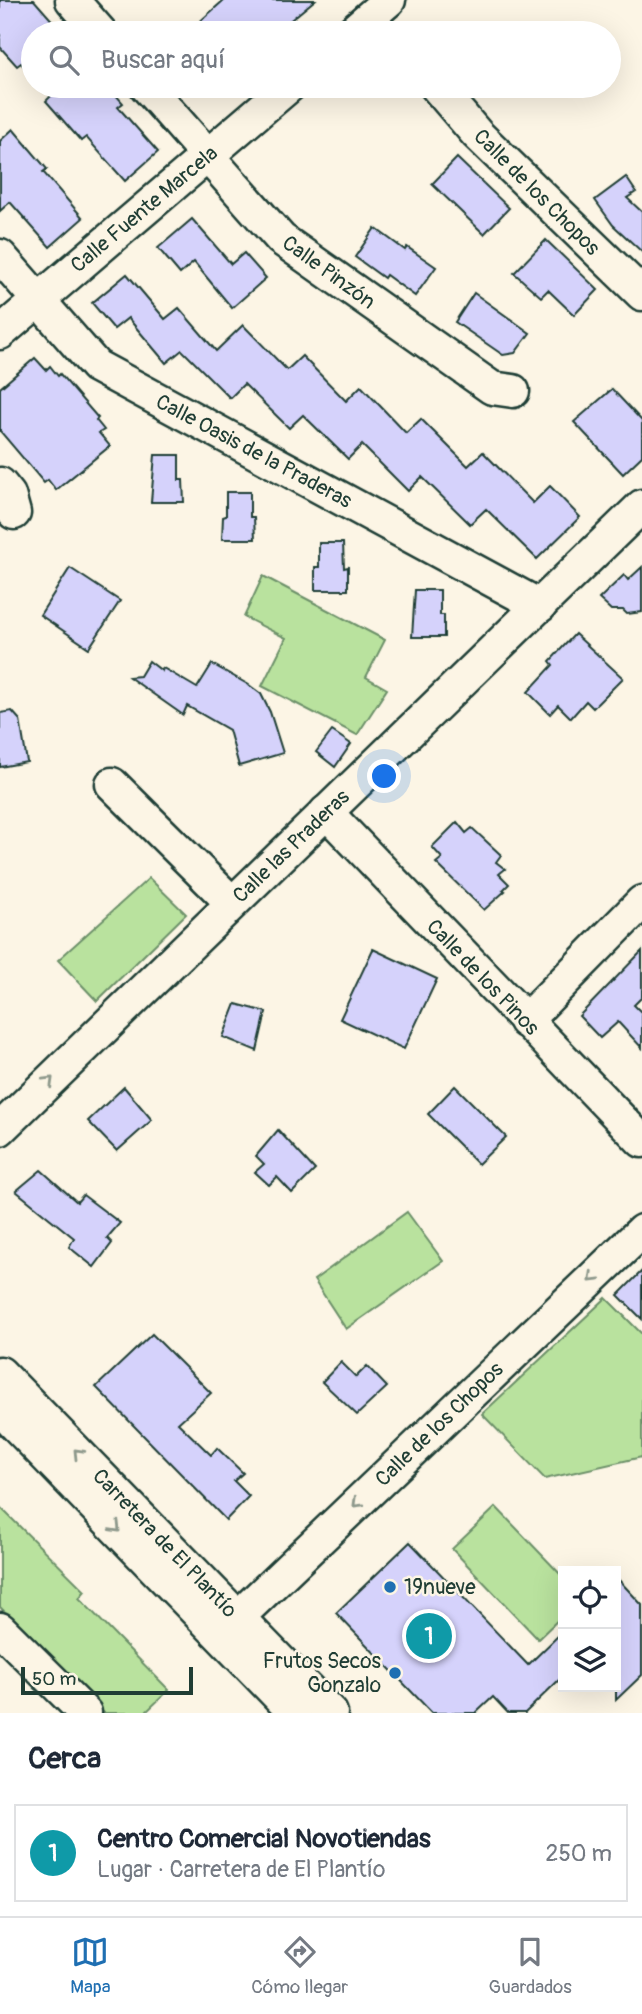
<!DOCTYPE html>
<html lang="es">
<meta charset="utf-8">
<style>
body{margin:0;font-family:Pangolin,sans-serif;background:#f6f6f7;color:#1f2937}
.controls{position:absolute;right:21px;bottom:21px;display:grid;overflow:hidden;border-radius:0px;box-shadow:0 7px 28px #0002}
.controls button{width:63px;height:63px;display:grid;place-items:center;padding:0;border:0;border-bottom:2px solid #e0e1e3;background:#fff;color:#1f2937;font:35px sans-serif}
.scale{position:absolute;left:21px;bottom:18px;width:172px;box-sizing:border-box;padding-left:7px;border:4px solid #1f3d34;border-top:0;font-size:19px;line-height:24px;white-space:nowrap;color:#1f3d34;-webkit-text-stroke:5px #fcf5e5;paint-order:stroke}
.you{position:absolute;left:385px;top:777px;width:24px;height:24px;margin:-18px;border:5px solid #fff;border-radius:50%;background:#1a73e8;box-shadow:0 0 0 10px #1a73e833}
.badge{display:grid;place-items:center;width:46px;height:46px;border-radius:50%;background:#1f6fb2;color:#fff;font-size:23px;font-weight:700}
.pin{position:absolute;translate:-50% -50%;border:4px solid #fff;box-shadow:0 2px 7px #0006}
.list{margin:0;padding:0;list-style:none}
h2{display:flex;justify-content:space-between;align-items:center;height:91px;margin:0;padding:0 28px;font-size:30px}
h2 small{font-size:23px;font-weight:400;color:#747a83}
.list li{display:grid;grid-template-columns:46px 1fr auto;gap:21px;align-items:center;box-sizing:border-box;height:98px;margin:0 14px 14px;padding:0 14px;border:2px solid #e0e1e3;border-radius:0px}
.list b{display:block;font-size:26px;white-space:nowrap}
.list p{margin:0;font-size:23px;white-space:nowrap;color:#747a83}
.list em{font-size:23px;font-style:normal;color:#747a83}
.icon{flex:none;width:38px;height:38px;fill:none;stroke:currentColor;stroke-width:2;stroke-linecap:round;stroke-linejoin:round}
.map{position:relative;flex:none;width:642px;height:1713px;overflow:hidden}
.search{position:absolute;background:#fff;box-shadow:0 7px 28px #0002;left:21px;right:21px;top:21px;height:77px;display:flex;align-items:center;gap:18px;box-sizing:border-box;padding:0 24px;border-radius:38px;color:#747a83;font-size:26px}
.sheet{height:203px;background:#fff}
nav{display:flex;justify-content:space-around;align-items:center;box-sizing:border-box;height:98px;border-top:2px solid #e0e1e3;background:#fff;font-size:19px;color:#747a83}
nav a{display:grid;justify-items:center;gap:4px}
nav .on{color:#1f6fb2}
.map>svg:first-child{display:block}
.green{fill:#b9e29e;stroke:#6c9069;stroke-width:2}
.building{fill:#d5d2fb;stroke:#1f3d34;stroke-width:2}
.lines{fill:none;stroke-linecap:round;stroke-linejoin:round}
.minor-casing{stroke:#1f3d34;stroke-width:37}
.minor{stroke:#fcf5e5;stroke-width:32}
.oneway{stroke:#8e998c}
.poi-dot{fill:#1f6fb2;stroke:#fcf5e5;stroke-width:2.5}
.labels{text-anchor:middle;stroke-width:5;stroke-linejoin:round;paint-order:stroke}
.street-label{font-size:21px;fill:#1f3d34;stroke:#fcf5e5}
.poi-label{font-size:21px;fill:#1f3d34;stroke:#fcf5e5;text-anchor:start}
</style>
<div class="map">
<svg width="642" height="1713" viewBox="0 0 642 1713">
<rect width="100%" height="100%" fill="#fcf5e5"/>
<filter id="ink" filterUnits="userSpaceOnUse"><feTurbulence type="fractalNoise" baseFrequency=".0143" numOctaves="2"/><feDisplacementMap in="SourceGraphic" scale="14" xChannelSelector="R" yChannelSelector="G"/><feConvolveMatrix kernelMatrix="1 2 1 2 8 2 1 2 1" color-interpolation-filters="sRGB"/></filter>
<g filter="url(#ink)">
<g class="green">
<polygon points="263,576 385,640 366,677 387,689 357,735 262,686 286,638 244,617"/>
<polygon points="149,878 186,914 97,1001 58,960"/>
<polygon points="407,1212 443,1261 346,1329 314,1280"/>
<polygon points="606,1298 642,1334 642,1457 545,1479 482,1414"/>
<polygon points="0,1507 85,1591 79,1598 169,1690 145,1713 104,1713 0,1607"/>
<polygon points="496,1507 563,1577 563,1615 538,1639 452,1549"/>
</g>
<g class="building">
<polygon points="0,0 34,0 63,33 33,33 33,76 21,63 17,66 0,47"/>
<polygon points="224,0 315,0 275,33 187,33"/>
<polygon points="42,86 108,86 123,103 118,107 158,152 125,181 86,137 81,141 54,110 46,101 51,96"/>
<polygon points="13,129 47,169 43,172 83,218 50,247 10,202 0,211 0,141"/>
<polygon points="457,158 509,208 484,234 432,184"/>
<polygon points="626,177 636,192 627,198 642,212 642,252 613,225 595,200"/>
<polygon points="192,219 231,264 244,253 266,278 232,308 194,262 180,274 158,248"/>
<polygon points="375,228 405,250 407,247 436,267 415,296 386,275 384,278 355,257"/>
<polygon points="546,240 598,290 574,315 548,290 541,297 514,273"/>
<polygon points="127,274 165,319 179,308 216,351 243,325 287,370 302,356 346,401 361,386 406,433 421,419 468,466 483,452 533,503 550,486 580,517 537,559 486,509 470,524 422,477 408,491 362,445 348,459 303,415 289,428 244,384 230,398 182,350 166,363 128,318 114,329 92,303"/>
<polygon points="474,293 530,333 515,353 503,355 455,322"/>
<polygon points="35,358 46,370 50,366 58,376 60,374 98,418 96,420 104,430 99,433 110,446 56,490 48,480 44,483 0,431 0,388"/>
<polygon points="612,389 642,421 642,456 623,474 574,422"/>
<polygon points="155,455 179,455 179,480 183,480 184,502 151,502"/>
<polygon points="226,492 250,492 250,517 254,517 255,539 222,539 223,517 226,516"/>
<polygon points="319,543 343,543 344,568 348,567 348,590 315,590 315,567 319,567"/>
<polygon points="642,567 642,612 627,614 623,610 611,610 599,599 624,575 628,580"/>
<polygon points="70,568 120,601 89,648 40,615"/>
<polygon points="415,590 440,590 440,615 444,615 444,637 412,637"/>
<polygon points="575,634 623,678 593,708 586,701 571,718 558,705 550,714 528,692 553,665 550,661"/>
<polygon points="149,661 162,671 163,668 197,688 212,664 249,685 261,694 270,712 283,753 239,766 229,730 187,706 183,715 129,677 140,676"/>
<polygon points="12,711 20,720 27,762 0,767 0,713"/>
<polygon points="332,731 351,744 335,767 316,752"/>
<polygon points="457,822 466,833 472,828 501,855 496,862 505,869 499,874 509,884 503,890 505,891 484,910 436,863 442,858 432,847"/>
<polygon points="373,949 437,979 404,1049 340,1019"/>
<polygon points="642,951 642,997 634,1005 642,1013 642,1048 618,1022 600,1038 579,1016"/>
<polygon points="236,1004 266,1012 257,1051 223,1037"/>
<polygon points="455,1086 506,1137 478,1164 428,1114"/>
<polygon points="124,1087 152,1120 117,1151 88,1121"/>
<polygon points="278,1130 315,1170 292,1193 277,1177 269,1185 255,1172 264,1164 256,1156"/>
<polygon points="41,1170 77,1202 83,1195 120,1223 107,1238 112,1243 94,1267 69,1247 74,1238 16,1191"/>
<polygon points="642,1271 642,1319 618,1295"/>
<polygon points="152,1334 211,1393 178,1423 211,1455 217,1448 243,1473 234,1481 249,1496 226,1520 96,1387"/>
<polygon points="341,1362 356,1377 367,1366 387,1387 357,1415 322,1382"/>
<polygon points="410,1542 528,1665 563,1631 563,1676 525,1713 508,1713 493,1697 476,1713 432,1713 336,1613"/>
<polygon points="616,1577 642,1605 642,1675 616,1700"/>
</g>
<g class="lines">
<g class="minor-casing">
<g id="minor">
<polyline points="72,0 101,33"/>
<polyline points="351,33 389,0"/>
<polyline points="146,86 281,239 492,388 513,391"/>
<polyline points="436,86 477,134 642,294"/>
<polyline points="0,256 96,366 540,606"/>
<polyline points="0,333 289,86"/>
<polyline points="0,484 9,495 14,513"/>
<polyline points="112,784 232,903"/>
<polyline points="326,812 642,1141"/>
<polyline points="525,1021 642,902"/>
<polyline points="0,1129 642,506"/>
<polyline points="0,1373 331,1713"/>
<polyline points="0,1409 295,1713"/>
<polyline points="237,1618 642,1231"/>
<polyline points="0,1629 85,1713"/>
</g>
</g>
<use href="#minor" class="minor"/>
</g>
<defs><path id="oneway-chevron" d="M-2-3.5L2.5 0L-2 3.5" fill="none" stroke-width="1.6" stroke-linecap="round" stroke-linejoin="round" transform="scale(1.75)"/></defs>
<g class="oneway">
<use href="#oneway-chevron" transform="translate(49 1081) rotate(-44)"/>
<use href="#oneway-chevron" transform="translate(593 1278) rotate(136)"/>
<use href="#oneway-chevron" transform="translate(78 1453) rotate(-134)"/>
<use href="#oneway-chevron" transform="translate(357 1503) rotate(136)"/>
<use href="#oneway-chevron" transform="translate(116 1528) rotate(46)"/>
</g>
</g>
<g class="poi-dot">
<circle cx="390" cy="1587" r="7"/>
<circle cx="395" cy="1673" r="7"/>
</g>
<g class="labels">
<g class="street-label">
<text transform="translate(537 192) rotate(45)" y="7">Calle de los Chopos</text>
<text transform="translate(144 209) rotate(-40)" y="7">Calle Fuente Marcela</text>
<text transform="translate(329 272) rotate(36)" y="7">Calle Pinzón</text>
<text transform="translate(254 451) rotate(28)" y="7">Calle Oasis de la Praderas</text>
<text transform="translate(291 846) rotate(-44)" y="7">Calle las Praderas</text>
<text transform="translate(483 977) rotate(46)" y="7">Calle de los Pinos</text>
<text transform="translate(439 1424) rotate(-44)" y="7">Calle de los Chopos</text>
<text transform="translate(165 1543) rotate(46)" y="7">Carretera de El Plantío</text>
</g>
<g class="poi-label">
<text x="404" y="1594">19nueve</text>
<text x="381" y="1668" text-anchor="end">Frutos Secos<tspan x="381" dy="24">Gonzalo</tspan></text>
</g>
</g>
</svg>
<div class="controls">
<button><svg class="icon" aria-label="locate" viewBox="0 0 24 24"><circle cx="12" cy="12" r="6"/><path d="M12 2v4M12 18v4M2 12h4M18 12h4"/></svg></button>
<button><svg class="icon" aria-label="layers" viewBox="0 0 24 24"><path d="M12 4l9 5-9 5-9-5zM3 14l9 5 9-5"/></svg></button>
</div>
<div class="scale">50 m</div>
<div class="you"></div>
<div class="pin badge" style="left:429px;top:1636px;background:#0f9aa8">1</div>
<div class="search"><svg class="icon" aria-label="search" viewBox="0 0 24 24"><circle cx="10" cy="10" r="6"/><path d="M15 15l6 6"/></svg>Buscar aquí</div>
</div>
<section class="sheet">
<h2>Cerca<small></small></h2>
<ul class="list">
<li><span class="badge" style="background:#0f9aa8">1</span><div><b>Centro Comercial Novotiendas</b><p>Lugar · Carretera de El Plantío</p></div><em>250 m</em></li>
</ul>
</section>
<nav>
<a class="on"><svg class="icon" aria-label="map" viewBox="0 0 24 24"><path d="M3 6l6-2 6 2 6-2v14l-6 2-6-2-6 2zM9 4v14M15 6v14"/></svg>Mapa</a>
<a><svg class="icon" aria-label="directions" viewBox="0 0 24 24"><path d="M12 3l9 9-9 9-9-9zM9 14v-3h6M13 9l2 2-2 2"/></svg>Cómo llegar</a>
<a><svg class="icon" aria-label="saved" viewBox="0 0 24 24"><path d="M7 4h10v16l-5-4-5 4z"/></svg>Guardados</a>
</nav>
